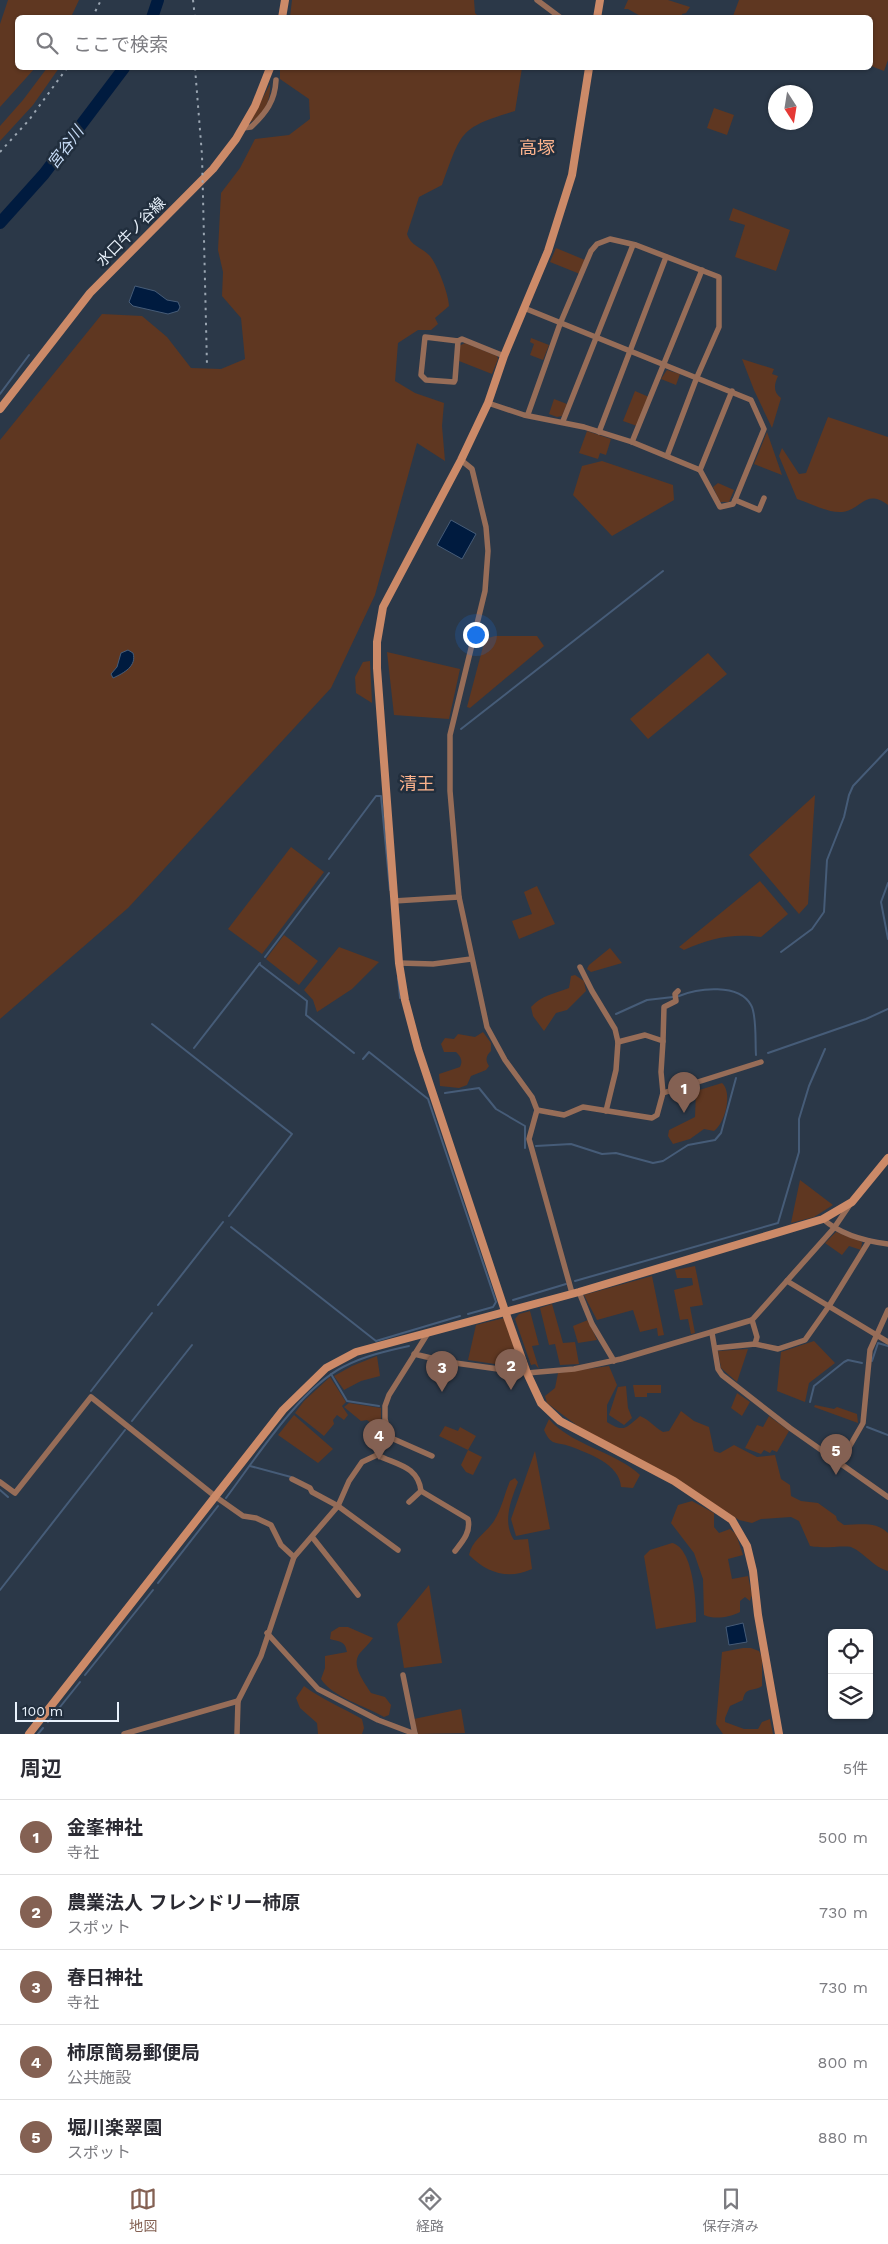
<!DOCTYPE html>
<html lang="ja">
<meta charset="utf-8">
<style>
body{margin:0;font-family:"Work Sans","Noto Sans JP",sans-serif;background:#f2f2f3;color:#2b2b33}
.controls{position:absolute;right:15px;bottom:15px;display:grid;overflow:hidden;border-radius:8px;box-shadow:0 1px 4px #0004}
.controls button{width:45px;height:45px;display:grid;place-items:center;padding:0;border:0;border-bottom:1px solid #e1e1e2;background:#fff;color:#2b2b33;font:25px sans-serif}
.compass{position:absolute;left:768px;top:85px;width:45px;height:45px;border-radius:50%;background:#fff;box-shadow:0 1px 4px #0004;rotate:168deg}
.scale{position:absolute;left:15px;bottom:12px;width:104px;box-sizing:border-box;padding-left:5px;border:2px solid #e9f2fc;border-top:0;font-size:14px;line-height:18px;white-space:nowrap;color:#e9f2fc;-webkit-text-stroke:4px #212e3d;paint-order:stroke}
.you{position:absolute;left:475px;top:634px;width:18px;height:18px;margin:-12px;border:4px solid #fff;border-radius:50%;background:#1a73e8;box-shadow:0 0 0 8px #1a73e833}
.badge{display:grid;place-items:center;width:32px;height:32px;border-radius:50%;background:#846153;color:#fff;font-size:16px;font-weight:700}
.pin{position:absolute;translate:-50% -41px;filter:drop-shadow(0 1px 2px #0008)}
.pin::after{content:'';position:absolute;top:26px;width:18px;height:15px;background:inherit;clip-path:polygon(0 0,100% 0,50% 100%)}
.list{margin:0;padding:0;list-style:none}
h2{display:flex;justify-content:space-between;align-items:center;height:65px;margin:0;padding:0 20px;font-size:21px}
h2 small{font-size:16px;font-weight:400;color:#7c7c81}
.list li{display:grid;grid-template-columns:32px 1fr auto;gap:15px;align-items:center;box-sizing:border-box;height:75px;padding:0 20px;border-top:1px solid #e1e1e2}
.list b{display:block;font-size:19px;white-space:nowrap}
.list p{margin:0;font-size:16px;white-space:nowrap;color:#7c7c81}
.list em{font-size:16px;font-style:normal;color:#7c7c81}
.icon{flex:none;width:28px;height:28px;fill:none;stroke:currentColor;stroke-width:2;stroke-linecap:round;stroke-linejoin:round}
.map{position:relative;flex:none;width:888px;height:1734px;overflow:hidden}
.search{position:absolute;background:#fff;box-shadow:0 1px 4px #0004;left:15px;right:15px;top:15px;height:55px;display:flex;align-items:center;gap:12px;box-sizing:border-box;padding:0 18px;border-radius:8px;color:#7c7c81;font-size:19px}
.sheet{height:440px;background:#fff}
nav{display:flex;justify-content:space-around;align-items:center;box-sizing:border-box;height:70px;border-top:1px solid #e1e1e2;background:#fff;font-size:14px;color:#7c7c81}
nav a{display:grid;justify-items:center;gap:2px}
nav .on{color:#846153}
.map>svg:first-child{display:block}
.green{fill:#5f3721}
.water{fill:#001b3f;stroke:#465c78}
.lines{fill:none;stroke-linecap:round;stroke-linejoin:round}
.stream{stroke:#465c78;stroke-width:2}
.river{stroke:#001b3f;stroke-width:12}
.street{stroke:#976d58;stroke-width:5.5}
.secondary{stroke:#cc8a68;stroke-width:8}
.rail{stroke:#9ba6b2;stroke-width:2;stroke-dasharray:2.5 5;stroke-linecap:butt}
.labels{text-anchor:middle;stroke-width:5;stroke-linejoin:round;paint-order:stroke}
.street-label{font-size:15px;fill:#e9f2fc;stroke:#212e3d}
.water-label{font-size:16px;font-style:italic;fill:#c7dcf7;stroke:#212e3d}
.quarter-label{font-size:18px;fill:#fcb38d;stroke:#212e3d}
</style>
<div class="map">
<svg width="888" height="1734" viewBox="0 0 888 1734">
<rect width="100%" height="100%" fill="#2b3848"/>
<g class="green">
<polygon points="8,0 79,0 71,17 18,18 18,68 35,68 0,107 0,24"/>
<polygon points="292,0 474,0 475,13 479,17 290,17"/>
<polygon points="628,0 668,0 690,7 686,13 682,14 682,17 642,17 628,9 624,9"/>
<polygon points="739,0 888,0 888,60 884,71 871,66 870,18 738,17 733,16"/>
<polygon points="47,68 59,68 33,105 0,141 0,126 23,100"/>
<path d="M280 68H522L515 111C459 128 462 131 442 185L419 197 407 234C410 245 422 248 429 255 437 263 449 295 449 306L435 318 438 324 431 330H418L398 343 395 381 415 393 444 403 442 426 445 461 417 443 375 595 331 688 128 908 0 1019V440L102 314 142 316 167 337 191 368 221 369 245 359 241 318 222 296 223 272 218 250 221 193 240 168 255 139 289 135 310 119 309 99 280 79Z"/>
<path d="M270 84C271 98 265 117 250 122Z"/>
<polygon points="714,108 734,115 727,135 707,128"/>
<polygon points="733,208 790,230 776,271 735,257 745,225 729,220"/>
<polygon points="556,248 585,260 580,274 550,262"/>
<polygon points="531,338 549,345 543,360 530,355 534,344 530,342"/>
<polygon points="465,343 497,356 498,359 492,374 459,361 459,346"/>
<path d="M742 359 774 369 772 374 778 376C774 385 773 392 781 398L772 428 754 390Z"/>
<polygon points="667,370 680,374 676,385 661,379"/>
<polygon points="635,391 649,397 637,426 623,421"/>
<polygon points="554,399 567,404 562,416 557,417 549,414"/>
<path d="M828 417 888 437V505C865 488 862 510 842 512 827 513 811 503 797 499L779 456 782 448 799 474 806 473Z"/>
<polygon points="587,431 611,439 606,455 600,453 598,459 579,453"/>
<polygon points="767,432 782,475 754,464"/>
<polygon points="602,461 673,485 674,500 612,536 573,495 582,466"/>
<polygon points="718,483 734,490 729,502 720,502 713,487"/>
<polygon points="495,636 537,636 544,646 470,708 467,707 485,639"/>
<polygon points="387,652 460,669 449,719 394,715"/>
<polygon points="708,653 727,674 648,739 630,719"/>
<polygon points="370,661 372,703 356,693 355,677 363,662"/>
<polygon points="815,795 808,904 799,914 749,855"/>
<polygon points="291,847 324,872 262,954 228,929"/>
<path d="M760 881 788 914 761 937C733 933 710 938 684 950L679 947Z"/>
<polygon points="537,886 555,924 519,939 512,921 532,914 524,892"/>
<polygon points="284,935 318,961 299,985 266,959"/>
<polygon points="339,947 379,962 352,989 317,1012 313,1000 304,990"/>
<polygon points="610,948 622,963 591,972 587,969 589,965"/>
<path d="M575 975 584 981 586 991 567 1010 556 1013 544 1031 533 1016 531 1007C542 995 554 994 569 988L571 976Z"/>
<path d="M483 1032 491 1043V1051C486 1056 485 1060 489 1066L486 1070 471 1076 467 1085 459 1088 440 1086 439 1074 460 1067C463 1061 461 1057 456 1052H444L441 1044 445 1038 454 1039 458 1034 475 1037Z"/>
<path d="M722 1083C733 1093 725 1123 714 1131L704 1129 690 1139 673 1144 668 1136 669 1130 695 1117 696 1091Z"/>
<polygon points="800,1180 833,1205 814,1217 791,1223"/>
<polygon points="836,1232 862,1242 861,1250 849,1246 842,1255 825,1243"/>
<polygon points="695,1266 703,1305 690,1307 695,1333 691,1334 688,1319 680,1320 674,1290 693,1285 692,1278 677,1278 675,1270"/>
<polygon points="652,1276 664,1335 658,1336 657,1328 640,1332 633,1310 597,1320 584,1295"/>
<polygon points="552,1304 563,1343 575,1342 579,1364 560,1365 555,1344 549,1345 540,1308"/>
<polygon points="530,1311 539,1345 532,1346 539,1369 535,1364 531,1365 515,1319 519,1314"/>
<polygon points="504,1318 521,1368 468,1360 476,1325"/>
<polygon points="588,1320 597,1340 578,1343 573,1326"/>
<polygon points="814,1341 835,1363 809,1383 805,1402 777,1391 781,1352"/>
<polygon points="748,1349 737,1382 721,1368 718,1351"/>
<polygon points="377,1356 380,1376 361,1381 344,1390 334,1376 352,1366"/>
<path d="M609 1366 617 1385 607 1405V1422C624 1433 626 1428 640 1416 650 1420 654 1427 663 1432L669 1431 681 1411 694 1421 709 1427 714 1451 720 1453 734 1445 757 1457 775 1455 781 1479 790 1485 791 1496 801 1501 818 1503 836 1516 837 1520 844 1525C860 1525 875 1521 888 1533V1571C873 1567 865 1553 851 1547 844 1545 822 1549 810 1546L799 1521 791 1517 761 1519 752 1523 739 1520 685 1485 579 1427 547 1403 545 1396 555 1388 558 1373Z"/>
<polygon points="330,1377 346,1402 342,1406 348,1415 344,1420 337,1415 333,1420 334,1424 324,1436 295,1413 304,1401"/>
<polygon points="633,1385 661,1385 661,1393 647,1393 647,1397 635,1397"/>
<polygon points="626,1386 628,1408 632,1418 624,1425 609,1415 618,1387"/>
<polygon points="737,1393 750,1402 742,1416 731,1408"/>
<polygon points="349,1403 381,1408 381,1429 377,1428 367,1420 361,1421 344,1407"/>
<polygon points="815,1405 834,1409 837,1407 857,1414 858,1423 814,1407"/>
<polygon points="294,1415 333,1449 318,1463 278,1435"/>
<polygon points="769,1416 789,1431 777,1452 772,1450 770,1453 764,1450 761,1454 745,1448 757,1425 763,1427"/>
<path d="M549 1419C571 1445 616 1452 640 1475L633 1488 621 1487C620 1464 588 1453 569 1446 564 1444 558 1444 553 1442 548 1439 546 1434 544 1430Z"/>
<polygon points="445,1426 458,1431 460,1427 476,1436 468,1450 482,1457 473,1475 466,1472 461,1465 468,1450 439,1436"/>
<polygon points="535,1451 550,1529 516,1536 511,1519"/>
<path d="M515 1478 518 1482C511 1500 502 1522 514 1540L528 1539 532 1569C508 1580 487 1573 469 1555 472 1540 486 1533 494 1521 502 1508 504 1495 510 1481Z"/>
<path d="M692 1501 714 1513V1527L719 1533 730 1529 736 1534 743 1555 728 1559 732 1579 748 1576 752 1595 750 1601 745 1597 740 1601V1612C730 1617 715 1620 704 1615L703 1579 694 1553 671 1523 678 1505Z"/>
<path d="M672 1543C694 1548 696 1604 696 1622L656 1629 644 1556 650 1550Z"/>
<polygon points="429,1585 442,1663 404,1668 397,1624"/>
<path d="M339 1627H348L373 1638C369 1644 364 1648 360 1653 350 1665 365 1683 371 1693L385 1697 391 1705 389 1715 384 1717C366 1706 332 1697 321 1679L325 1668V1656L347 1652C345 1640 339 1642 330 1639L331 1632Z"/>
<path d="M743 1648H751L759 1651 762 1658V1686C754 1692 745 1686 743 1700L730 1706 725 1718V1722L744 1729H758L762 1722 770 1719 773 1734H723L716 1724 722 1652Z"/>
<path d="M304 1686C321 1699 343 1708 362 1719L364 1728 362 1734H318L317 1723 300 1708 296 1698Z"/>
<polygon points="461,1709 465,1733 418,1734 414,1719"/>
</g>
<g class="water">
<polygon points="135,286 155,291 167,300 178,302 180,307 178,311 168,314 133,306 129,302"/>
<polygon points="451,520 476,534 462,559 437,545"/>
<path d="M128 650 133 653C137 666 124 673 113 678L111 674 117 667 121 653Z"/>
<polygon points="743,1623 747,1642 729,1645 726,1627"/>
</g>
<g class="lines">
<g class="stream">
<polyline points="0,394 29,355"/>
<polyline points="461,729 663,571"/>
<polyline points="329,859 376,796 381,796 390,890"/>
<polyline points="888,883 881,902 888,939"/>
<polyline points="781,952 812,929 824,912 827,860 844,817 849,795 853,786 888,749"/>
<polyline points="265,957 329,873"/>
<polyline points="259,964 307,1001 306,1015 354,1053"/>
<polyline points="398,978 400,998"/>
<path d="M679 996C698 988 739 983 751 1005 757 1015 755 1043 756 1055"/>
<polyline points="616,1014 647,1000 673,997"/>
<polyline points="152,1024 292,1134 229,1216"/>
<polyline points="194,1048 260,963"/>
<polyline points="768,1053 866,1019 888,1009"/>
<polyline points="363,1059 369,1052 428,1099 496,1302 493,1307 468,1314"/>
<polyline points="445,1093 479,1088 496,1109 525,1126 525,1148"/>
<polyline points="536,1146 571,1144 602,1154 616,1153 653,1163 663,1161 688,1145 715,1140 721,1133 736,1078"/>
<polyline points="231,1227 376,1341 460,1316"/>
<polyline points="575,1281 778,1223 799,1152 799,1119 809,1086 825,1049"/>
<polyline points="513,1300 566,1284"/>
<polyline points="158,1305 223,1222"/>
<polyline points="872,1361 878,1343 888,1346"/>
<polyline points="331,1374 347,1401 379,1406"/>
<polyline points="91,1391 152,1313"/>
<polyline points="810,1402 814,1386 844,1362 848,1360 862,1363"/>
<polyline points="132,1421 192,1345"/>
<polyline points="867,1427 888,1435"/>
<polyline points="250,1466 291,1477"/>
<polyline points="0,1490 8,1497"/>
<path d="M226 1498C256 1458 300 1389 343 1367 364 1356 386 1351 409 1346"/>
<polyline points="158,1583 218,1506"/>
<polyline points="0,1590 125,1430"/>
<polyline points="85,1675 153,1590"/>
<polyline points="48,1722 80,1682"/>
<polyline points="38,1734 43,1728"/>
</g>
<g class="river">
<polyline points="152,18 158,0"/>
<polyline points="0,223 44,174 124,68"/>
</g>
<g class="street">
<polyline points="537,0 561,18"/>
<path d="M242 128 251 127C266 113 275 101 276 80"/>
<polyline points="458,341 455,380 454,382 426,380 421,375 425,337 458,341 462,339 504,356"/>
<polyline points="488,403 524,415 584,427 632,442 700,470 720,507 733,504 735,500 764,429 751,400 524,308"/>
<polyline points="528,414 560,324 591,251 597,244 610,239 636,245 719,277 719,327 697,377 667,456"/>
<polyline points="563,421 633,245"/>
<polyline points="599,432 666,257"/>
<polyline points="632,442 702,270"/>
<polyline points="461,460 472,469 486,527 488,551 485,591 450,735 450,791 459,897 487,1027 505,1060 532,1097 537,1110 529,1139 572,1293"/>
<polyline points="700,470 732,391"/>
<polyline points="735,500 759,510 764,498"/>
<polyline points="394,901 459,897"/>
<polyline points="399,963 433,964 471,959"/>
<polyline points="580,967 592,991 615,1029 618,1042 616,1070 606,1111"/>
<polyline points="663,1041 664,1007 676,1001 675,994 678,991"/>
<polyline points="618,1042 645,1035 663,1041 661,1072 663,1093"/>
<polyline points="537,1110 564,1115 583,1107 652,1118 657,1115 663,1093 761,1062"/>
<path d="M823 1219C841 1235 864 1241 888 1244"/>
<polyline points="787,1281 888,1342"/>
<polyline points="579,1292 592,1324 614,1361"/>
<polyline points="752,1320 757,1337 755,1344"/>
<polyline points="712,1333 718,1369 722,1375 790,1428 888,1497"/>
<polyline points="715,1348 755,1344 778,1349 805,1340 829,1306 869,1241"/>
<polyline points="414,1354 448,1362 527,1373 574,1369 621,1359 752,1320 834,1228 851,1203"/>
<polyline points="389,1437 432,1456"/>
<path d="M377 1455C397 1465 418 1466 421 1491L409 1502"/>
<polyline points="840,1463 863,1423 870,1350 888,1310"/>
<polyline points="292,1479 310,1488 312,1492 338,1506 398,1550"/>
<polyline points="0,1482 15,1493 91,1397 216,1497 243,1516 256,1518 271,1525 281,1545 294,1557"/>
<path d="M421 1491 468 1519C471 1532 463 1541 455 1551"/>
<polyline points="313,1538 358,1595"/>
<polyline points="267,1633 318,1689 378,1720 415,1734"/>
<polyline points="403,1675 415,1734"/>
<polyline points="124,1734 238,1701"/>
<polyline points="237,1734 238,1701 261,1656 294,1557 338,1506 349,1481 362,1462 377,1455 387,1443 389,1435 385,1419 385,1406 389,1395 428,1333"/>
</g>
<g class="secondary">
<polyline points="282,18 285,0"/>
<polyline points="597,18 600,0"/>
<polyline points="589,68 572,175 548,251 504,356 488,403 461,460 383,607 377,642 377,668 399,963 405,1000 418,1049 505,1311 527,1373 541,1403 560,1421 674,1481 732,1520 747,1546 753,1571 758,1615 779,1734"/>
<polyline points="0,409 90,293 213,169 236,139 255,106 270,68"/>
<polyline points="29,1734 283,1410 326,1368 356,1352 579,1292 823,1219 852,1202 888,1158"/>
</g>
<g class="rail">
<polyline points="193,0 195,18"/>
<polyline points="92,18 101,0"/>
<polyline points="195,68 202,155 207,366"/>
<polyline points="0,152 29,120 67,68"/>
</g>
</g>
<g class="labels">
<g class="street-label">
<text transform="translate(131 232) rotate(-45)" y="5">水口牛ノ谷線</text>
</g>
<g class="water-label">
<text transform="translate(65 147) rotate(-53)" y="6">宮谷川</text>
</g>
<g class="quarter-label">
<text x="537" y="154">高塚</text>
<text x="417" y="790">清王</text>
</g>
</g>
</svg>
<div class="controls">
<button><svg class="icon" aria-label="locate" viewBox="0 0 24 24"><circle cx="12" cy="12" r="6"/><path d="M12 2v4M12 18v4M2 12h4M18 12h4"/></svg></button>
<button><svg class="icon" aria-label="layers" viewBox="0 0 24 24"><path d="M12 4l9 5-9 5-9-5zM3 14l9 5 9-5"/></svg></button>
</div>
<svg class="compass" viewBox="-18 -18 36 36"><path d="M0-13l5 13h-10z" fill="#e53935"/><path d="M0 13l5-13h-10z" fill="#7c7c81"/></svg>
<div class="scale">100 m</div>
<div class="you"></div>
<div class="pin badge" style="left:684px;top:1113px">1</div>
<div class="pin badge" style="left:511px;top:1390px">2</div>
<div class="pin badge" style="left:442px;top:1392px">3</div>
<div class="pin badge" style="left:379px;top:1460px">4</div>
<div class="pin badge" style="left:836px;top:1475px">5</div>
<div class="search"><svg class="icon" aria-label="search" viewBox="0 0 24 24"><circle cx="10" cy="10" r="6"/><path d="M15 15l6 6"/></svg>ここで検索</div>
</div>
<section class="sheet">
<h2>周辺<small>5件</small></h2>
<ul class="list">
<li><span class="badge">1</span><div><b>金峯神社</b><p>寺社</p></div><em>500 m</em></li>
<li><span class="badge">2</span><div><b>農業法人 フレンドリー柿原</b><p>スポット</p></div><em>730 m</em></li>
<li><span class="badge">3</span><div><b>春日神社</b><p>寺社</p></div><em>730 m</em></li>
<li><span class="badge">4</span><div><b>柿原簡易郵便局</b><p>公共施設</p></div><em>800 m</em></li>
<li><span class="badge">5</span><div><b>堀川楽翠園</b><p>スポット</p></div><em>880 m</em></li>
</ul>
</section>
<nav>
<a class="on"><svg class="icon" aria-label="map" viewBox="0 0 24 24"><path d="M3 6l6-2 6 2 6-2v14l-6 2-6-2-6 2zM9 4v14M15 6v14"/></svg>地図</a>
<a><svg class="icon" aria-label="directions" viewBox="0 0 24 24"><path d="M12 3l9 9-9 9-9-9zM9 14v-3h6M13 9l2 2-2 2"/></svg>経路</a>
<a><svg class="icon" aria-label="saved" viewBox="0 0 24 24"><path d="M7 4h10v16l-5-4-5 4z"/></svg>保存済み</a>
</nav>
